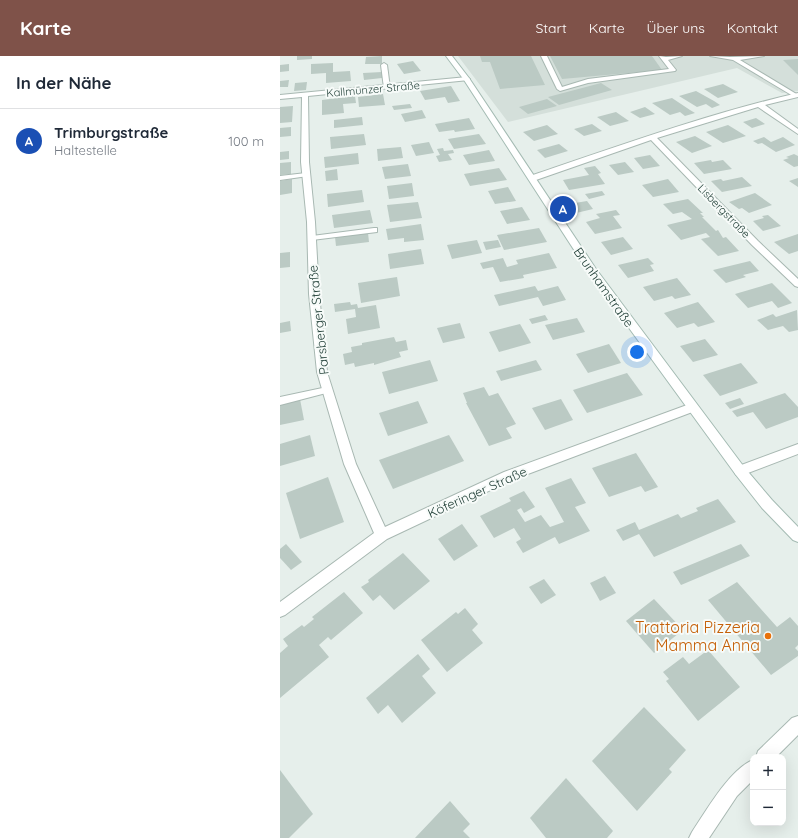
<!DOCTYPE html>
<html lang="de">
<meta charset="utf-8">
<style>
body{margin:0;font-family:Quicksand,sans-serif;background:#f6f6f7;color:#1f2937}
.controls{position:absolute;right:12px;bottom:12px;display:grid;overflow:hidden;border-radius:8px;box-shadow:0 4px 16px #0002}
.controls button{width:36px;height:36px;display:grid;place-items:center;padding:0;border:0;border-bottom:1px solid #e0e1e3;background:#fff;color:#1f2937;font:20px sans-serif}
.you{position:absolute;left:357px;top:296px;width:14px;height:14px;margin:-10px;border:3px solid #fff;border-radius:50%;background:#1a73e8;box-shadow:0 0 0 6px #1a73e833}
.badge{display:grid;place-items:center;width:26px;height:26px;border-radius:50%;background:#7f5249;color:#fff;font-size:13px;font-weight:700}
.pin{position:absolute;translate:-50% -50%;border:2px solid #fff;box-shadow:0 1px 4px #0006}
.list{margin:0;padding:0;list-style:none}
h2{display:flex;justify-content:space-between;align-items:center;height:52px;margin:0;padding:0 16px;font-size:17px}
h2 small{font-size:13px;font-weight:400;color:#747a83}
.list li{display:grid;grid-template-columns:26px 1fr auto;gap:12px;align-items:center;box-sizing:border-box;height:64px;padding:0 16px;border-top:1px solid #e0e1e3}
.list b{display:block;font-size:15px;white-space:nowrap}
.list p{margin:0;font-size:13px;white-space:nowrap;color:#747a83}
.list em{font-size:13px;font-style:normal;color:#747a83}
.map{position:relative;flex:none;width:518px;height:782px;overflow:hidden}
header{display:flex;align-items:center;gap:24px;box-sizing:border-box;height:56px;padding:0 20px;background:#7f5249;color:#fff}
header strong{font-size:19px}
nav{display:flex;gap:22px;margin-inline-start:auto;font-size:14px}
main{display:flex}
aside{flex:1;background:#fff}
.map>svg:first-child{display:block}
.built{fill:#d4dfda}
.building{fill:#bbcac4}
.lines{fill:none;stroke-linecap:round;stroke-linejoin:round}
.lane-casing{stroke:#a8b8b2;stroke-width:2}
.street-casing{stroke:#a8b8b2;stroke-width:2}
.secondary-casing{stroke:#a4bbb3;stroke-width:2}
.lane{fill:#fff;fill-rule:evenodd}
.street{fill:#fff;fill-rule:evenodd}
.secondary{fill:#fff;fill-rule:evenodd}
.food-dot{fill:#e8710a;stroke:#f7fbf9;stroke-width:1.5}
.labels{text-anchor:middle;stroke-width:4;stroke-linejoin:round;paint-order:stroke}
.far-street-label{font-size:11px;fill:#24423a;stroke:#f7fbf9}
.street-label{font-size:13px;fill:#24423a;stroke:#f7fbf9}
.near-food-label{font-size:16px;fill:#c56008;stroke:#f7fbf9;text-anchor:end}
</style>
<header>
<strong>Karte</strong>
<nav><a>Start</a><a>Karte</a><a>Über uns</a><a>Kontakt</a></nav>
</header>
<main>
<aside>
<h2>In der Nähe<small></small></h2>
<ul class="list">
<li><span class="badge" style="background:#1a4fb4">A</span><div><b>Trimburgstraße</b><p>Haltestelle</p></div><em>100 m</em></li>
</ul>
</aside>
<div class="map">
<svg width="518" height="782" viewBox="0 0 518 782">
<rect width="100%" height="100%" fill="#e6efeb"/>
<polygon class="built" points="178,0 518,0 518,35 502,37 457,12 228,66"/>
<g class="building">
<polygon points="17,0 32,0 32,3 17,4"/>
<polygon points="102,0 102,8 85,8 86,1"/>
<polygon points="200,0 251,0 265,29 220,33 210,6 202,6"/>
<polygon points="270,0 372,0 382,14 282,23"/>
<polygon points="518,3 518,19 503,4"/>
<polygon points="133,5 141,15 124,18 117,8"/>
<polygon points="53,7 53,16 70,15 71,25 46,27 46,17 31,18 31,8"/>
<polygon points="9,8 9,15 0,16 0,9"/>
<polygon points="102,16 102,22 84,24 83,17"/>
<polygon points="9,24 8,31 0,31 0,25"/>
<polygon points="27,26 26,34 14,35 15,27"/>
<polygon points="321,27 332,34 279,49 268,41"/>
<polygon points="443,28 458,36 438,42 424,33"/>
<polygon points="171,30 180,45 168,47 165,41 145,44 140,35"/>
<polygon points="416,35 434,45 440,49 432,52 426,48 417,51 399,40"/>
<polygon points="103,38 105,49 79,51 78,41"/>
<polygon points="75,40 76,47 63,48 64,57 42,59 42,44"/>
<polygon points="392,42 410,54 415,57 405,60 400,56 390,59 372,47"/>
<polygon points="267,43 277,50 248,58 239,51"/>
<polygon points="130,48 132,52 114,54 112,50"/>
<polygon points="13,50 12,66 0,67 0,51"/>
<polygon points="365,51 375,58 360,62 350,56"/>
<polygon points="142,54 146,62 125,66 121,58"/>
<polygon points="336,56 349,65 330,70 317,61"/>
<polygon points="82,61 83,69 54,72 54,64"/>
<polygon points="189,62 195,73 175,76 174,74 159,76 155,68"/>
<polygon points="476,62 485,68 472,72 463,66"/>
<polygon points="312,68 322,75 304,80 294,73"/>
<polygon points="267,69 278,78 254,85 243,76"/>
<polygon points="448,69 466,80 443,87 426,76"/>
<polygon points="11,71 11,80 0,81 0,72"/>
<polygon points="84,78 86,89 51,93 50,81"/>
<polygon points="199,78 206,88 174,93 168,83"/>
<polygon points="415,80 432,90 412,97 396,86"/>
<polygon points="484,81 491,86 503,81 515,89 496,96 482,87 478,88 473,85"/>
<polygon points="149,86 154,97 136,100 131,89"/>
<polygon points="279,88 288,95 265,102 257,94"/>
<polygon points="121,91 123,102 98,105 97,93"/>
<polygon points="163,92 164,95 173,94 174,97 168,98 172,104 159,106 156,100 160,99 157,93"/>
<polygon points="209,94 215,105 189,109 183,99"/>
<polygon points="9,95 9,103 0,104 0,96"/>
<polygon points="78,97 79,108 45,112 44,101"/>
<polygon points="514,98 518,100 518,110 514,111 503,104 509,102 506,101"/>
<polygon points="370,99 380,110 363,113 354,102"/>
<polygon points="431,104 432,106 443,104 452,113 424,118 414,107"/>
<polygon points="11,106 11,118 0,119 0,107"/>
<polygon points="345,106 354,116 338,119 329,109"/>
<polygon points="128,108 131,120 105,123 102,111"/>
<polygon points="315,110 321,117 318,118 325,128 289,134 283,124 309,119 304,112"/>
<polygon points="219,112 227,124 190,130 184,118"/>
<polygon points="57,113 58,124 46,125 45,115"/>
<polygon points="462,121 472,130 442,136 431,125 441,123 443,125"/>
<polygon points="518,122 518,131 509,125"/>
<polygon points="12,123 12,137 0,139 0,125"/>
<polygon points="388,123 399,136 373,141 362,129"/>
<polygon points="132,127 134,140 109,143 107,130"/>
<polygon points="228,131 236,145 215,148 208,135"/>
<polygon points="82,134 84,146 48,151 47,138"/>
<polygon points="322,135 325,139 309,143 305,138"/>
<polygon points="475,137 492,149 469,157 462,152 459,153 449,146"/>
<polygon points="408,143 423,157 420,157 424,161 422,161 436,175 438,174 443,182 446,181 459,195 438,200 421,183 430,181 426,177 401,184 387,169 412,163 402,156 393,158 383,148"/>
<polygon points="307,145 313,153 296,157 289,148"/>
<polygon points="138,146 142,162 110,166 107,149"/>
<polygon points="242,151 250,164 227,168 220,155"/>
<polygon points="90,154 93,167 54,172 52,159"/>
<polygon points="336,154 340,159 333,160 342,172 315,178 306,166 320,162 316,158"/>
<polygon points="488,159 501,170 483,175 473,165 484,162 482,160"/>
<polygon points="141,168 144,184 124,186 124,182 108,184 106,173"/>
<polygon points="259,172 267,186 224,194 217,179"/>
<polygon points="88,177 89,186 56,190 55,181"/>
<polygon points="518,178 518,195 509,198 494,186"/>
<polygon points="343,181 353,193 331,199 321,186"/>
<polygon points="197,184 202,197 172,203 167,189"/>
<polygon points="218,184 221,191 206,194 203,186"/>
<polygon points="141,193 144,208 110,213 108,198"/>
<polygon points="10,196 10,211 0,212 0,197"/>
<polygon points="269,197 277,212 243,219 244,222 220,226 213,211 203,213 200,207 223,202 227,211 238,208 236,204"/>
<polygon points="368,202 374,208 370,209 374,215 348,222 338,209"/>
<polygon points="470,205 479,215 463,219 466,221 446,227 433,214"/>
<polygon points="117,221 120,240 81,247 78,227"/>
<polygon points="397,222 411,239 395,243 392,240 374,245 363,231"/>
<polygon points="492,227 512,247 498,252 492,245 468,252 455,238"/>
<polygon points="255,230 258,235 278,230 286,244 263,250 258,241 219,250 214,239"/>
<polygon points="70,246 71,249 77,248 78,252 96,249 100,272 68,278 66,263 76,261 75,253 55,256 54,248"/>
<polygon points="418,246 435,266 418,271 414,267 397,272 384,257"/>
<polygon points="517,254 518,274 509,276 503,270 488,274 477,264 493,258 496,261"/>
<polygon points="265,259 268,264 252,268 249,263"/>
<polygon points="297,262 305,276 273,284 265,269"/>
<polygon points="10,265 11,275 0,277 0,267"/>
<polygon points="180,267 185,282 163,287 157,272"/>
<polygon points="240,268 251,287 219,296 209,276"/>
<polygon points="114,281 116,286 126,284 128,294 119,296 121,301 94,309 94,307 75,311 74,307 65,309 63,298 72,296 71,291 82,289 82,287"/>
<polygon points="425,283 438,299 413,306 400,290"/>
<polygon points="329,288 341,307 308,317 296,298"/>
<polygon points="150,304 158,325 109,338 102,316"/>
<polygon points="256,304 262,314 221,325 216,315"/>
<polygon points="461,307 478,327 440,340 423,319"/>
<polygon points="347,317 363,339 307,357 293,334"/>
<polygon points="204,331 209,340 218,337 236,368 226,372 232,382 209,390 186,347 187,347 183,337"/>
<polygon points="505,337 518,351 518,361 486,373 473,356 457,361 452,355"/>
<polygon points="460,342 464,348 450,353 445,347"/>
<polygon points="20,343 24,364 0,369 0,348"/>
<polygon points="281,343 293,364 265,374 252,352"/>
<polygon points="138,345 148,367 108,380 99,357"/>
<polygon points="30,379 35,400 0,410 0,388"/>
<polygon points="169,379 184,405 113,433 99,404"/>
<polygon points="356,397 378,431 365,436 361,430 329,441 312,412"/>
<polygon points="48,421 64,466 20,483 6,437"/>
<polygon points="291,422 306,447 295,451 310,475 279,488 275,481 243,497 236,486 241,483 234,472 214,482 200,460 231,445 229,442 244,435 255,451 244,457 241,452 237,454 245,466 261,459 270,471 284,466 265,432"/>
<polygon points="438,443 456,466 374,501 359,478 343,485 336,474 355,466 359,474 398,458 401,462 418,455 416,452"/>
<polygon points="182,468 198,490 174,505 158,483"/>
<polygon points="6,488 22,506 11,514 0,502 0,493"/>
<polygon points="461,488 470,500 401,529 393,516"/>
<polygon points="123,497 150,525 114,554 100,539 93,545 81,531 89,526 88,524"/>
<polygon points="325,520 336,537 320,545 310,527"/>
<polygon points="264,523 276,539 261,548 249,531"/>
<polygon points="457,526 497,571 510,561 518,570 518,589 515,592 518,595 518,600 491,619 428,544"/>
<polygon points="64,536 83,557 51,584 48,581 39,589 49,601 0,642 0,597 8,590 3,583 22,569 24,571 34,563 32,561"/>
<polygon points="374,543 403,574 374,597 346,565"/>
<polygon points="185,552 198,568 192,574 203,587 167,616 141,584 176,556 178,558"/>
<polygon points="428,594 460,631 418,665 386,625 389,623 383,616 403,601 409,608"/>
<polygon points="138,598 150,613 142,620 156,637 122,667 108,649 98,658 86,642"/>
<polygon points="364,651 406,694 389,713 392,716 357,755 312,705"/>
<polygon points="0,714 33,758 9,782 0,782"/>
<polygon points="286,722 333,775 327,782 266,782 250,762"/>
<polygon points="170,745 190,768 183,775 190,782 135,782"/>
</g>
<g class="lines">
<g class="lane-casing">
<g id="lane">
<polygon points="261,0 267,0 282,31 308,23 389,13 379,0 386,1 402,0 388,4 396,14 395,15 308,27 280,35 277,33"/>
<polygon points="430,0 450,1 484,0 460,4 518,39 513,40 453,4"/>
<polygon points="104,7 107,9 110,32 107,34 104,32 101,9"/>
<polygon points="26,117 29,119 28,120 0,124 0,120"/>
<polygon points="94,172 97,172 97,176 32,184 28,182 32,180"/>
<polygon points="47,331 52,334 50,336 0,349 0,341"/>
</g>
</g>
<g class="street-casing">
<g id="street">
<polygon points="187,21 190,23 189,24 28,40 29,106 35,166 39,238 47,316 76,408 105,471 224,416 407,349 411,348 415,349 417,352 415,355 232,424 107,483 5,559 0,561 0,546 94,477 64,408 37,316 29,238 27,166 21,106 22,41 0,43 0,39"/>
<path d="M518 37V41L485 49 518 73V78L478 51 377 82 478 185 518 223V231L515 230 472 189 371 84 256 124H250L249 122 250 120C339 90 427 58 518 37Z"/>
<polygon points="518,388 518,398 460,420 456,419 454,415 456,411"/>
<polygon points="518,660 518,679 496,701 476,701 478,695 512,662"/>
<path d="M473 704V724L457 740 429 782H409L412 776C426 755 450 713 473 704Z"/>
</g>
</g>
<g class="secondary-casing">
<polygon id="secondary" points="166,0 172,0 189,22 316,213 464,411 492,444 518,471 518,486 513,484 482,452 456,419 309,217 184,24"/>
</g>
<use href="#lane" class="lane"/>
<use href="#street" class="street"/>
<use href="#secondary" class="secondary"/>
</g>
<circle class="food-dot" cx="488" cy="580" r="4"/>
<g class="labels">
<g class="far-street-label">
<text transform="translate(93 33) rotate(-5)" y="4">Kallmünzer Straße</text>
<text transform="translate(444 155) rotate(46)" y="4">Lisbergstraße</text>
</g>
<g class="street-label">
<text transform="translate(324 231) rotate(55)" y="5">Brunhamstraße</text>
<text transform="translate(38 264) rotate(-96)" y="5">Parsberger Straße</text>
<text transform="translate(197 436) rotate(-24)" y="5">Köferinger Straße</text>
</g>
<g class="near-food-label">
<text x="480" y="577">Trattoria Pizzeria<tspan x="480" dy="18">Mamma Anna</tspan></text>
</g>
</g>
</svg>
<div class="controls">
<button>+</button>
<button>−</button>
</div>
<div class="you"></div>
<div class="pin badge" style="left:283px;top:153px;background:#1a4fb4">A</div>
</div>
</main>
